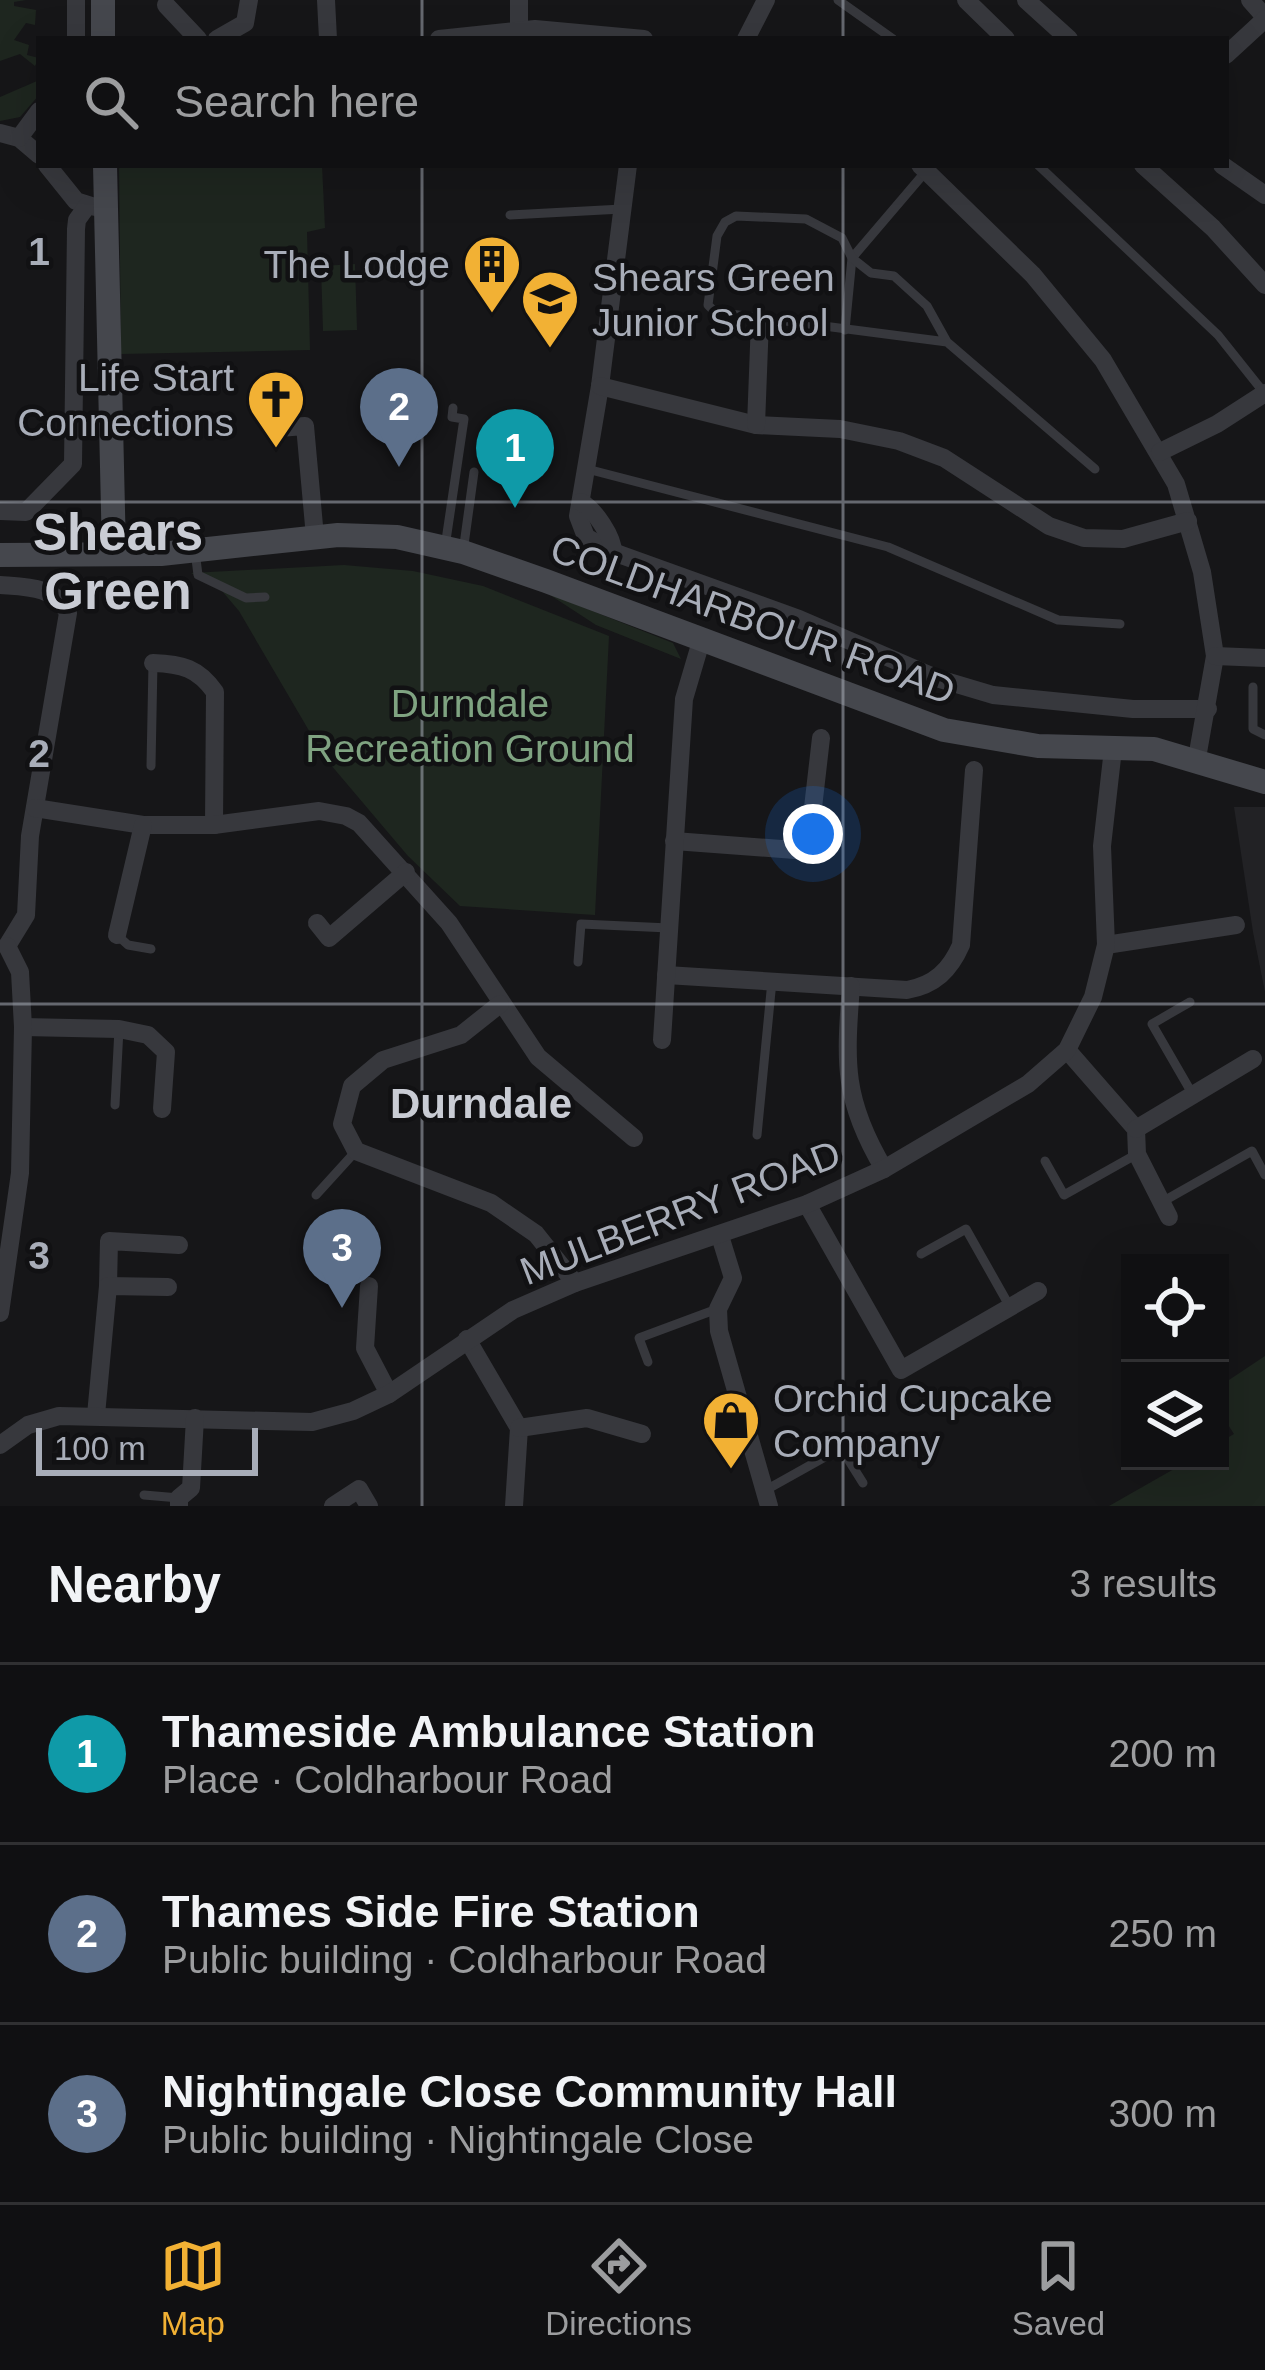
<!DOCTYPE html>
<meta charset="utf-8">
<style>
body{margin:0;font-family:Arial,sans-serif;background:#1e1e20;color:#f1f3f6}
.controls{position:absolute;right:36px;bottom:36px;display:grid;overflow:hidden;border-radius:0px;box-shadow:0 12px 48px #0002}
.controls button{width:108px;height:108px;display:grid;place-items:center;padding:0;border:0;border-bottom:3px solid #303032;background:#101012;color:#f1f3f6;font:60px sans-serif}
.scale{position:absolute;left:36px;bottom:30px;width:222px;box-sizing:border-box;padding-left:12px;border:6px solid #a8adb8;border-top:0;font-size:33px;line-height:42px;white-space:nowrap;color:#a8adb8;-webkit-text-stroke:9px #111113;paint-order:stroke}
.you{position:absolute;left:813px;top:834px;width:42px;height:42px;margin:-30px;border:9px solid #fff;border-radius:50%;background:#1a73e8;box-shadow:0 0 0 18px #1a73e833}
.badge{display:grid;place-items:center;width:78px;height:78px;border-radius:50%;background:#f2b134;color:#fff;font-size:39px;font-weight:700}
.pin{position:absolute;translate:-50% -99px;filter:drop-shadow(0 3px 6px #0008)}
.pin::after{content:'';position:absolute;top:63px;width:42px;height:36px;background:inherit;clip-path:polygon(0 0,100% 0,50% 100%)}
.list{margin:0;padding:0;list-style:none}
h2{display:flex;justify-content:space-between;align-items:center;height:156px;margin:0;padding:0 48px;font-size:51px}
h2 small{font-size:39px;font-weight:400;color:#9c9d9f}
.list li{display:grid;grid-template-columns:78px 1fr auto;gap:36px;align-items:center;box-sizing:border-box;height:180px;padding:0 48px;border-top:3px solid #303032}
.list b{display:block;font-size:45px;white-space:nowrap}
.list p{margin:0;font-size:39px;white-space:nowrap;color:#9c9d9f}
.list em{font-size:39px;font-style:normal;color:#9c9d9f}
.icon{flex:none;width:66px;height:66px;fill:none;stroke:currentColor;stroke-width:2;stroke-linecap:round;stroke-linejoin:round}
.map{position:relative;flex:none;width:1265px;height:1506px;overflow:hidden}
.search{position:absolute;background:#101012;box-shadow:0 12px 48px #0002;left:36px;right:36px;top:36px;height:132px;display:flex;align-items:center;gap:30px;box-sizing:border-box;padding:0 42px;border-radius:0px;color:#9c9d9f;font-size:45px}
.sheet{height:696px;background:#101012}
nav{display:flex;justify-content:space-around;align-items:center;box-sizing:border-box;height:168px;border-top:3px solid #303032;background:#101012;font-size:33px;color:#9c9d9f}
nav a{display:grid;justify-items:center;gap:6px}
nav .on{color:#f2b134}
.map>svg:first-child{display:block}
.built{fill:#222225}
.green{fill:#1e261f}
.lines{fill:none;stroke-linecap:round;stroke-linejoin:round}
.lane{stroke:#37383d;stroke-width:9}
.street{stroke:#37383d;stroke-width:18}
.secondary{stroke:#45474d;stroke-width:24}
.grid{fill:none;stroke:#a8adb8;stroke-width:3;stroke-opacity:0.55}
.labels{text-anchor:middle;stroke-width:9;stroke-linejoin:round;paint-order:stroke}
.poi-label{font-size:39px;fill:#a8adb8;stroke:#111113;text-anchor:end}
.street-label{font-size:39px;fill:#a8adb8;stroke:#111113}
.park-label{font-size:39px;fill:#7fa381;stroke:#111113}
.neighbourhood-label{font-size:42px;font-weight:bold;fill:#c9ccd4;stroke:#111113}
.district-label{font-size:51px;font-weight:bold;fill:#c9ccd4;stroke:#111113}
.grid-label{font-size:39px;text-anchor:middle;font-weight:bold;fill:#a8adb8;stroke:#111113;stroke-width:9;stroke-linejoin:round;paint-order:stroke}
</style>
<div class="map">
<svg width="1265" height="1506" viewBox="0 0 1265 1506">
<rect width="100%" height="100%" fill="#161618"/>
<polygon class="built" points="1234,807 1265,807 1265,992 1253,932"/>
<g class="green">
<polygon points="0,0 26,0 14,2 14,6 36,10 35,25 26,23 14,40 29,45 27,55 39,58 35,66 20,54 0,61"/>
<polygon points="37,81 39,95 20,117 0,121 0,97"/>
<polygon points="119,165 322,165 325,228 307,232 310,350 121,354"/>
<polygon points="355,264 357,330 323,331 321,266"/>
<polygon points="344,565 413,571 483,586 609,636 595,915 460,906 408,856 325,758 239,611 222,591 191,573"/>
<polygon points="547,593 673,643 681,659 596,625"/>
<polygon points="1265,1356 1265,1506 1109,1506 1188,1461 1220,1461 1220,1442 1234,1434 1220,1412 1220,1386"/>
</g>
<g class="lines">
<g class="lane">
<polyline points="838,0 893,39"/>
<polyline points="1038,165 1218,335 1265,394"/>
<polyline points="510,215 622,209"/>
<polyline points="845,330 852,258 927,170"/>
<polyline points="947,342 715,312 708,305 717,236 725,222 736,216 806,219 842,238 852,258 871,273 894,276 927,306 947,342 1095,469"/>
<polyline points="587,469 888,547 1058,620 1120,624"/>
<polyline points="445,547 464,419 452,417 453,408"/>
<polyline points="195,551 198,575 246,598 265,597"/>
<polyline points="463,552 474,472"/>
<polyline points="1253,687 1253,729 1265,735"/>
<polyline points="151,766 153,663"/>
<polyline points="117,935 128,945 151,949"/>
<polyline points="578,962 581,924 669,928"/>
<polyline points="1190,1002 1152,1024 1193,1095"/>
<polyline points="115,1105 119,1029"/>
<polyline points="757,1135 772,981"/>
<polyline points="1045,1161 1064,1195 1137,1154"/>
<polyline points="316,1195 356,1151"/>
<polyline points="1162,1202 1252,1151 1265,1175"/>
<polyline points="921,1254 966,1229 1010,1307"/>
<polyline points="648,1362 639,1338 717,1309"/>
<polyline points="764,1491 841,1448 863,1483"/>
<polyline points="144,1495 179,1498"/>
</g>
<g class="street">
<polyline points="76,0 76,39"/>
<polyline points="326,0 328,39"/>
<polyline points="966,0 1006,39"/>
<polyline points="1026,0 1069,39"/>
<polyline points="1250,0 1265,17"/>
<polyline points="166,5 198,39"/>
<polyline points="519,30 519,0"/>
<polyline points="217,39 245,23 249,0"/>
<polyline points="439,39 535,29 644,39"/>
<polyline points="746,39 766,0"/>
<polyline points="1226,55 1265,19"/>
<polyline points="0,133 19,138 39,155"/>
<polyline points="19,138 39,111"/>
<polyline points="47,165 76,201 95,207"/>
<polyline points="628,165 600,386 578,516 586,537 613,552 799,619 936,678 993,695 1133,709 1208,709"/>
<polyline points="920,165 1033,275 1103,360 1176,484 1202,572 1215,656 1197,758"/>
<polyline points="1143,165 1213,228 1265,285"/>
<polyline points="1222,165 1265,195"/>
<polyline points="600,386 756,425 840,429 899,441 944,458 1049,526 1084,538 1123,539 1188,521"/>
<polyline points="276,411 279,428 305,426 315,537"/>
<polyline points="756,425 760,320"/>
<polyline points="1160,452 1217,424 1265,393"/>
<path d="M581 502C595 510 613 537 613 552"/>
<polyline points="0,511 26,512 73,464 76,229 77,220 87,206"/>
<path d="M0 585C27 587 55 586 68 613L30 836 26 915 7 946"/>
<polyline points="1215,656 1265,658"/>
<path d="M153 663C182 664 198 668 215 692L214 825"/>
<polyline points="35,808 143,825 214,825 319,811 346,816 359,823 449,923 538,1057 634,1138"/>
<polyline points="674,841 808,851 821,738"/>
<polyline points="317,923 329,938 406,872"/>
<polyline points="117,935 143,825"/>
<polyline points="1106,945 1236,925"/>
<path d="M666 975 907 990C935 985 950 970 961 945L974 770"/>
<path d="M851 986C845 1064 843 1100 884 1169"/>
<polyline points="500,1004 461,1035 383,1060 352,1086 342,1124 356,1151 491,1203 536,1234 575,1283"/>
<polyline points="23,1027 119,1029 148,1035 166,1052 162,1109"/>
<polyline points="662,1040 684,699 702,638"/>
<polyline points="1067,1050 1136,1129 1137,1154 1169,1217"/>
<polyline points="1136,1129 1253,1059"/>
<polyline points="807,1204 901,1370 1038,1291"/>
<polyline points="720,1236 733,1278 718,1309 719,1331 769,1506"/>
<polyline points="108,1286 109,1241 179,1245"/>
<polyline points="369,1286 365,1348 389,1394"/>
<polyline points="0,1313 20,1173 23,1027 20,972 7,946"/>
<polyline points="467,1339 519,1428 514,1506"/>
<polyline points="96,1415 108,1286 168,1287"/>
<polyline points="519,1428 587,1418 642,1434"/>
<polyline points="0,1445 28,1425 59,1416 312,1422 353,1411 389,1394 513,1310 575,1283 807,1204 884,1169 1028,1084 1067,1050 1093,997 1106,945 1102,846 1113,749"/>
<polyline points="179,1506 179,1498 191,1488 195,1418"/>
<polyline points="333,1506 359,1489 369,1506"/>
</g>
<g class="secondary">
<polyline points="103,39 103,0"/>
<polyline points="105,165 114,553"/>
<polyline points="0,555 161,554 338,535 397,537 463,552 546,581 944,730 1038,746 1154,749 1265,782"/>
</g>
</g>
<path class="grid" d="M422 0V39M843 0V39M422 165V1506M843 165V1506M0 502H1265M0 1004H1265"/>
<defs>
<g id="building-pin" transform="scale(3)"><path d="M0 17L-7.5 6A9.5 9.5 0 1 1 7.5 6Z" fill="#f2b134" stroke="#111113"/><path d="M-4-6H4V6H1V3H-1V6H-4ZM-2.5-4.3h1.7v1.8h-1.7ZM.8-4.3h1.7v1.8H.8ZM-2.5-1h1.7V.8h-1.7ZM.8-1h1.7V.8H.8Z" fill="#111"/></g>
<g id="school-pin" transform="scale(3)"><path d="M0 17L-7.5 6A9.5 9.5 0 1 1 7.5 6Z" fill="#f2b134" stroke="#111113"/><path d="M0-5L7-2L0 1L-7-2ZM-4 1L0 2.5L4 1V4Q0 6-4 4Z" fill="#111"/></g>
<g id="church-pin" transform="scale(3)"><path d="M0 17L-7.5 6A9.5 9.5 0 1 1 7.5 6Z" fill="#f2b134" stroke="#111113"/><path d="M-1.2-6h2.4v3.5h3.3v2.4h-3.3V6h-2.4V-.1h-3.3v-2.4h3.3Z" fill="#111"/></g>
<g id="shop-pin" transform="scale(3)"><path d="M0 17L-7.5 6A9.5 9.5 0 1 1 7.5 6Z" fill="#f2b134" stroke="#111113"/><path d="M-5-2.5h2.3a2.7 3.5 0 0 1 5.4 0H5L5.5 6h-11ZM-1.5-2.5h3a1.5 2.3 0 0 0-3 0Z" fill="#111"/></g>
</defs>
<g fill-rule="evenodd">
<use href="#building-pin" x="492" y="264"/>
<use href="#school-pin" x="550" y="299"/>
<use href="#church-pin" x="276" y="399"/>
<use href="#shop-pin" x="731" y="1420"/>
</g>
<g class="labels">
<g class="poi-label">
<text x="450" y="278">The Lodge</text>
<text x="592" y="291" text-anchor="start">Shears Green<tspan x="592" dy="45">Junior School</tspan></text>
<text x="234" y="391">Life Start<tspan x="234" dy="45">Connections</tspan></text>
<text x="773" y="1412" text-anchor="start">Orchid Cupcake<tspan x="773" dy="45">Company</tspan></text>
</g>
<g class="street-label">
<text transform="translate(753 619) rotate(20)" y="14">COLDHARBOUR ROAD</text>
<text transform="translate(680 1212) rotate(-21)" y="14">MULBERRY ROAD</text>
</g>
<g class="park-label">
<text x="470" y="717">Durndale<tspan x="470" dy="45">Recreation Ground</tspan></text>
</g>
<g class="neighbourhood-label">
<text x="481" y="1118">Durndale</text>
</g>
<g class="district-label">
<text x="118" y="550">Shears<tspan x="118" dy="59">Green</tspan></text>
</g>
</g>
<g class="grid-label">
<text x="39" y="265">1</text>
<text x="39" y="767">2</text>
<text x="39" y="1269">3</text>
</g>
</svg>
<div class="controls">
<button><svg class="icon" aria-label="locate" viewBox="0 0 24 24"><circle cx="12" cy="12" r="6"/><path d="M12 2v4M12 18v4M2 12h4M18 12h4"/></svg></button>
<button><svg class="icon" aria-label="layers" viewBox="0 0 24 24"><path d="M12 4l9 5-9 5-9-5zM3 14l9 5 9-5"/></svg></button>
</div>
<div class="scale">100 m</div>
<div class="you"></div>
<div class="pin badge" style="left:515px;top:508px;background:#0f9aa8">1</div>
<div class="pin badge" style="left:399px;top:467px;background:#5c6f8a">2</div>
<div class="pin badge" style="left:342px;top:1308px;background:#5c6f8a">3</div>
<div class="search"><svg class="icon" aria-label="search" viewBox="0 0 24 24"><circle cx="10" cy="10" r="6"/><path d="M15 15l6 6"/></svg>Search here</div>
</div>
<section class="sheet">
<h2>Nearby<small>3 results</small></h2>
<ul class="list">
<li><span class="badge" style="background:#0f9aa8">1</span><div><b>Thameside Ambulance Station</b><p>Place · Coldharbour Road</p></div><em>200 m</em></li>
<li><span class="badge" style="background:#5c6f8a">2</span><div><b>Thames Side Fire Station</b><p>Public building · Coldharbour Road</p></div><em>250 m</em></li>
<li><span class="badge" style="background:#5c6f8a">3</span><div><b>Nightingale Close Community Hall</b><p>Public building · Nightingale Close</p></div><em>300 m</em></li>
</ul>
</section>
<nav>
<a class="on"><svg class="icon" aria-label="map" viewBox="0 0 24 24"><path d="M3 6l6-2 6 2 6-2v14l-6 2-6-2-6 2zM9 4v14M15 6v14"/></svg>Map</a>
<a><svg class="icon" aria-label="directions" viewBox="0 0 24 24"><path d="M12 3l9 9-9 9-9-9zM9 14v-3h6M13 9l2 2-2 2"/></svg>Directions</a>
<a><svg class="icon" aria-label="saved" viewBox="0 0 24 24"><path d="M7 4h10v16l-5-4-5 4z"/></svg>Saved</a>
</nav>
